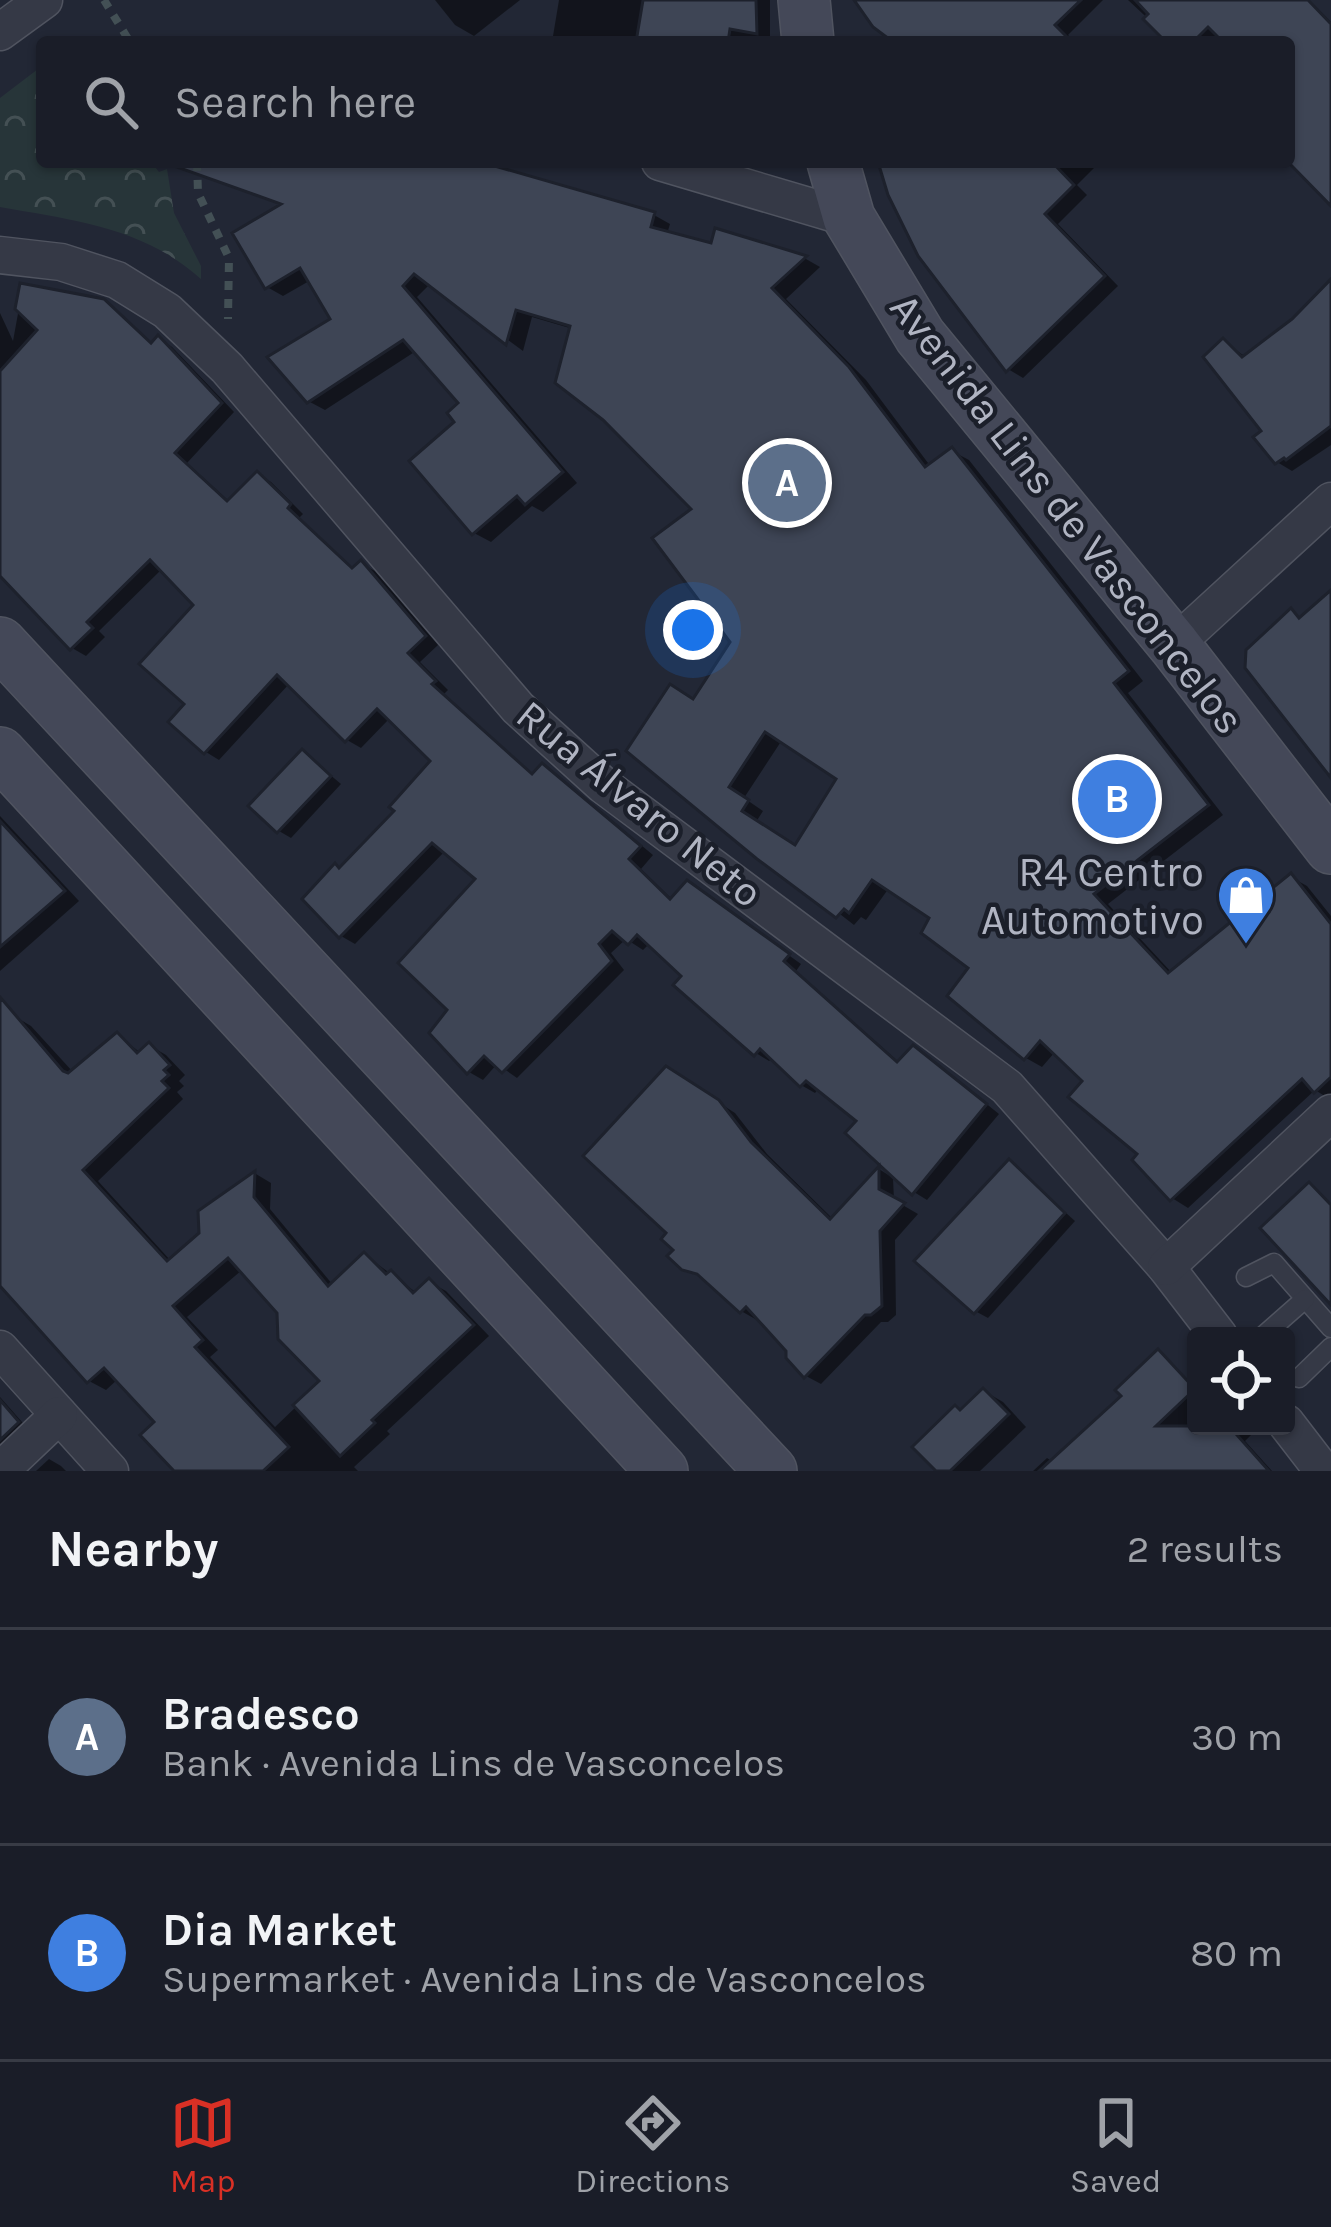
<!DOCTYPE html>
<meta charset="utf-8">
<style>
body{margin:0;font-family:Karla,sans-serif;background:#232630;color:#f1f3f6}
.controls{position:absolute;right:36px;bottom:36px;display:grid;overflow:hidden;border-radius:12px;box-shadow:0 3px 9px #0004}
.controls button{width:108px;height:108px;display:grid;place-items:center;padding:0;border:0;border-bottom:3px solid #383b45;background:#1a1d28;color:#f1f3f6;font:60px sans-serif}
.you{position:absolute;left:693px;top:630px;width:42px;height:42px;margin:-30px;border:9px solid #fff;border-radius:50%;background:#1a73e8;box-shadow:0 0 0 18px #1a73e833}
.badge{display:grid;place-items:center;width:78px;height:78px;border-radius:50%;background:#d93025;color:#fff;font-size:39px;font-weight:700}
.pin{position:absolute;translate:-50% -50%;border:6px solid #fff;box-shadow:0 3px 12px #0006}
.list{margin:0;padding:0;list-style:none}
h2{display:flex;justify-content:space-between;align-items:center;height:156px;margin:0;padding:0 48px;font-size:51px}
h2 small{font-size:39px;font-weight:400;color:#9fa2a8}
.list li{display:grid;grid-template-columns:78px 1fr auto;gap:36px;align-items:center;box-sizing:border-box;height:216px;padding:0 48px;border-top:3px solid #383b45}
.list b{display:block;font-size:45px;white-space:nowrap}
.list p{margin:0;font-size:39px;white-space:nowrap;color:#9fa2a8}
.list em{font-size:39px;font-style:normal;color:#9fa2a8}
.icon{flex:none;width:66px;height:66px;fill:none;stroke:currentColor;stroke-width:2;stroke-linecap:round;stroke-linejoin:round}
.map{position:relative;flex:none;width:1331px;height:1471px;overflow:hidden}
.search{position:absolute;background:#1a1d28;box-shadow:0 3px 9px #0004;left:36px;right:36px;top:36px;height:132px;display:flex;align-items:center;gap:30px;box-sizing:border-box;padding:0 42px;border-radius:12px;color:#9fa2a8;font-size:45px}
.sheet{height:588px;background:#1a1d28}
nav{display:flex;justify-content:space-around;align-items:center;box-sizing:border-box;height:168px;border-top:3px solid #383b45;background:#1a1d28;font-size:33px;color:#9fa2a8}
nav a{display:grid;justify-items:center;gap:6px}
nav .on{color:#d93025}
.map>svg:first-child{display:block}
.forest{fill:url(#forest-crowns)}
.shadow{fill:#0007;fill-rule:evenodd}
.building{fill:#3e4555;stroke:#1d212c;stroke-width:3;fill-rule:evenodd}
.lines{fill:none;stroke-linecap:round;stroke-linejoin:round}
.lane-casing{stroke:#505460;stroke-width:21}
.street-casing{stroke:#505460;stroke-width:39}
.secondary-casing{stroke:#505460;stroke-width:54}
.path{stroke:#435055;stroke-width:8;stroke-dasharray:9 9;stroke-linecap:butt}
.lane{stroke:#353946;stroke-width:18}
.street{stroke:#353946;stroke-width:36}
.secondary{stroke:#444858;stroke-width:51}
.labels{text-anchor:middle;stroke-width:9;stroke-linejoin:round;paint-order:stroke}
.street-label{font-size:42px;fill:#b0b4c2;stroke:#1b1f2a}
.poi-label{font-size:42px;fill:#b0b4c2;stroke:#1b1f2a;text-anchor:end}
</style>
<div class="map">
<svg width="1331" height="1471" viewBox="0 0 1331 1471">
<defs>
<pattern id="forest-crowns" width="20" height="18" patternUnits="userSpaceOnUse" patternTransform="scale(3)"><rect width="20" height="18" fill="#273539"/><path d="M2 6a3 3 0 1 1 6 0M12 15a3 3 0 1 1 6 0" fill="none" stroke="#445054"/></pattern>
</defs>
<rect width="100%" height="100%" fill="#222735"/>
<path class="forest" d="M42 66V162H151L159 172 167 169 174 213 201 266V279C143 227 73 220 0 207V98Z"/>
<g class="shadow">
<polygon points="435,0 520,0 474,36 455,25"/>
<polygon points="559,0 770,0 770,42 552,42"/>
<polygon points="864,0 1103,0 1068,35 1075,42 888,42 865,8"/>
<polygon points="1128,0 1309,0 1331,22 1331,202 1289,159 1289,42 1173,42"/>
<path d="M211 162H479L654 215 670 224 667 234 713 247 717 232 806 259 820 267 786 299 866 380 931 467 952 451 969 460 1143 681 1128 693 1223 815 1108 904 1173 974 1291 877 1307 886 1331 916V1100L1315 1090 1188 1208 1172 1198 1086 1081 1055 1052 1042 1067 1026 1058 972 968 933 917 889 888 866 920 861 917 854 925 630 751 695 702 734 642 695 510 573 329 532 317 523 351 431 283 417 297 577 483 543 512 532 506 491 542 474 533 458 422 463 404 416 351 325 410 308 401 334 320 311 280 283 296 267 287 284 206 207 175ZM782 740 840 778 796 848 756 822 763 811 744 798Z"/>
<polygon points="880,162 1100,162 1077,185 1087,195 1058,224 1118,286 1023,378 1008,369"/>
<polygon points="1331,279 1331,445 1292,471 1277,462 1224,342 1246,357 1294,321"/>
<polygon points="23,286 103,302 154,344 159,339 172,347 234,412 187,463 230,502 257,474 271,482 303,514 299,518 355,570 362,564 375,571 438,645 420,662 448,690 444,694 535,776 543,767 557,775 653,855 641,869 673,900 701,892 801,964 796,971 900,1063 927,1056 999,1114 927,1200 914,1192 860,1121 819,1088 815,1093 801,1085 773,1058 769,1061 756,1053 650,943 643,950 626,939 611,953 624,970 517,1078 497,1064 483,1080 469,1072 433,1033 451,1010 480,879 446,850 355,944 341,936 306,899 341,870 398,811 434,761 390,718 361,748 347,740 290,683 219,760 206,752 188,704 198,605 162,569 99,631 105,637 86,656 72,648 0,572 0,313 13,341"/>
<polygon points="303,752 341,784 291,838 279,831"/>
<polygon points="0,816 79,901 0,971"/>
<path d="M14 1016 31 1026 73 1072 117 1035 141 1053 149 1045 166 1055 185 1075 179 1081 184 1086 177 1092 183 1099 98 1181 171 1261 202 1234 201 1213 256 1174 271 1183 270 1209 333 1285 365 1255 417 1293 429 1282 446 1291 489 1336 387 1431 390 1434 354 1467 358 1471H178L144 1435 158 1422 118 1379 106 1390 89 1381 0 1251V1028ZM242 1270 280 1312 323 1381 275 1427 210 1357 218 1350 187 1317Z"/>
<polygon points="682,1079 735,1113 767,1154 834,1220 879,1169 893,1178 894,1200 918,1214 895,1240 896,1315 888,1322 881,1322 821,1384 806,1376 789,1350 759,1317 757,1320 741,1311 707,1280 683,1268 677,1249"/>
<polygon points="1010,1163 1075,1221 988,1318 975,1311"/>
<polygon points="1158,1353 1196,1388 1196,1426 1260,1426 1245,1441 1272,1471 1033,1471 1047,1458 1053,1462 1125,1396"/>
<polygon points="984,1391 1003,1402 1026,1427 980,1471 938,1471 916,1447"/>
<polygon points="0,1397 29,1430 0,1460"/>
<polygon points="49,1459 61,1466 66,1471 36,1471"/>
</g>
<g class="building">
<polygon points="643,0 756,0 757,34 730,29 728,42 636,42"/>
<polygon points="854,0 1081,0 1055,25 1072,42 893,42 873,27"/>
<polygon points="1135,0 1308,0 1331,24 1331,206 1289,163 1289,42 1223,42 1208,27 1193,42 1166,42 1143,19 1148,14"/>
<path d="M174 162H481L655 212 651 227 711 243 715 228 807 256 772 288 849 367 925 467 952 447 1129 671 1114 683 1209 805 1094 894 1168 973 1291 873 1331 924V1077L1314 1093 1302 1079 1170 1201 1132 1160 1137 1154 1068 1097 1082 1081 1040 1041 1024 1060 947 996 968 968 921 933 929 918 872 880 849 913 844 909 836 918 757 859 626 751 670 684 693 699 730 642 652 538 691 509 603 420 555 383 570 326 516 310 506 345 414 274 403 286 563 472 525 505 517 496 472 535 409 461 454 422 447 413 458 403 403 340 307 403 267 357 330 319 300 268 265 289 232 233 281 204 174 166ZM765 732 836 779 795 845 742 811 749 800 729 787Z"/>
<polygon points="878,162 1052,162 1074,185 1045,214 1105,276 1006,372 918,256 888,195"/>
<polygon points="1331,279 1331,426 1286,460 1284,458 1275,464 1253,437 1261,431 1203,357 1223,338 1242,357 1292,319"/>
<polygon points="20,283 104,299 151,343 158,335 222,403 175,453 227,501 257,471 291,504 288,508 352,568 361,560 426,636 408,653 436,681 432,684 532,774 542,763 641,846 629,859 670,899 687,880 790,954 784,961 897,1062 913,1045 987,1104 912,1195 845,1133 856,1121 806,1081 800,1087 760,1049 754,1056 673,985 681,976 637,935 628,945 612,931 599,944 612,961 502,1073 484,1056 467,1074 429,1033 447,1010 398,963 475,879 432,843 339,938 302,899 335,863 339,868 394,811 389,807 430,761 377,709 345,742 277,675 204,754 168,722 184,704 139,664 193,605 150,560 87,622 93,628 70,650 0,576 0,371 37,330 15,309"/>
<polygon points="1331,590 1331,778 1245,668 1246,650 1291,608 1299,618"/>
<polygon points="302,749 331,776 277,833 248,806"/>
<polygon points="0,821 65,891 0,947"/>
<polygon points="0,997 63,1071 68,1073 117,1032 137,1053 149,1042 170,1065 164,1070 169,1075 162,1081 169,1088 83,1170 167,1261 199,1233 198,1211 255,1171 254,1197 328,1286 364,1252 386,1274 391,1270 413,1293 429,1278 474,1325 372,1420 375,1423 340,1456 293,1405 319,1381 278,1339 277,1313 228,1258 173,1306 203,1340 195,1347 289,1447 263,1471 174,1471 140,1435 154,1422 104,1368 87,1383 0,1286"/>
<polygon points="666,1066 719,1100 751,1142 830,1219 879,1166 879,1189 905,1203 880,1231 882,1306 871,1315 865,1315 804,1378 786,1358 786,1351 746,1307 740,1313 697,1274 682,1270 667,1256 673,1250 661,1239 666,1233 583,1156"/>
<polygon points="1009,1159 1065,1213 974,1314 914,1261"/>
<polygon points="1309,1182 1331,1205 1331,1305 1260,1228"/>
<polygon points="1158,1349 1195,1389 1156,1426 1229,1426 1269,1471 1039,1471 1121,1396 1115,1390"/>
<polygon points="983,1388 1009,1414 950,1471 936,1471 912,1447 955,1405 960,1410"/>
<polygon points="0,1400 19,1422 0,1440"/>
</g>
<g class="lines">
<g class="lane-casing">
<g id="lane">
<polyline points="1246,1277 1274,1263 1331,1328"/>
<polyline points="1263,1336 1305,1299"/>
<polyline points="1299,1378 1331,1347"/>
</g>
</g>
<g class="street-casing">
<g id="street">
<polyline points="0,32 44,0"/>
<polyline points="660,162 849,218"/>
<polyline points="0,255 61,262 117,280 167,311 227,368 518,708 603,785 1007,1087 1166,1267 1219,1336"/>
<polyline points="1174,645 1331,501"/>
<polyline points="1166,1267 1331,1113"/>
<polyline points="0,1349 110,1471"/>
<polyline points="1286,1423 1323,1471"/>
<polyline points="0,1471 59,1415"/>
</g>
</g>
<g class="secondary-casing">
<g id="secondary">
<polyline points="804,0 808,42"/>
<polyline points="833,162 849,218 920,336 1174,645 1331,848"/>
<polyline points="0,643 771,1471"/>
<polyline points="0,753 662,1471"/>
</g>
</g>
<g class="path">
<polyline points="104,0 130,42"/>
<polyline points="197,162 198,193 229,258 228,319"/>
</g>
<use href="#lane" class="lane"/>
<use href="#street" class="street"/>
<use href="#secondary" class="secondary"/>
</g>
<defs>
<g id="shop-pin" transform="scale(3)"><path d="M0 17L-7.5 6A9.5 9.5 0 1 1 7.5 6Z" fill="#3f7fe0" stroke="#1b1f2a"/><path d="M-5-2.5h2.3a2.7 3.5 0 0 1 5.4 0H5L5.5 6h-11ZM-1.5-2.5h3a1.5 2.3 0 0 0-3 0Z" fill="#fff"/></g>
</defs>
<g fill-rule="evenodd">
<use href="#shop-pin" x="1246" y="895"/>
</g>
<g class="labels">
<g class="street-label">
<text transform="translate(1068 513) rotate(52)" y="15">Avenida Lins de Vasconcelos</text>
<text transform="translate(640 803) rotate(39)" y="15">Rua Álvaro Neto</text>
</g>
<g class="poi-label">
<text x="1204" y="886">R4 Centro<tspan x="1204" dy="48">Automotivo</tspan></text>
</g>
</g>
</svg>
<div class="controls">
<button><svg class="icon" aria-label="locate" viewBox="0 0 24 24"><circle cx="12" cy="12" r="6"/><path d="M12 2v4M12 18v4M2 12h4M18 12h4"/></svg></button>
</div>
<div class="you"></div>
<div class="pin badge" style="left:787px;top:483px;background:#5c6f8a">A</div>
<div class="pin badge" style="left:1117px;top:799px;background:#3f7fe0">B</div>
<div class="search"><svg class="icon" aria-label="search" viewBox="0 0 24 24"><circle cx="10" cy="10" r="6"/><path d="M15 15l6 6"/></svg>Search here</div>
</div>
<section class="sheet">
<h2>Nearby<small>2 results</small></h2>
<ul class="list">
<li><span class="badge" style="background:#5c6f8a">A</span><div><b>Bradesco</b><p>Bank · Avenida Lins de Vasconcelos</p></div><em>30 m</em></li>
<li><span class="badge" style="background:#3f7fe0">B</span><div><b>Dia Market</b><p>Supermarket · Avenida Lins de Vasconcelos</p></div><em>80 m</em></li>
</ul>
</section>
<nav>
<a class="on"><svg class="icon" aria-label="map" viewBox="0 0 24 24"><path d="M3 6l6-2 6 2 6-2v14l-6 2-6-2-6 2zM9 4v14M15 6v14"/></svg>Map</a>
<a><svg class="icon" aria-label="directions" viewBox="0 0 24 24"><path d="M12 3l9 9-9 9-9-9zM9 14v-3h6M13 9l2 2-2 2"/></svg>Directions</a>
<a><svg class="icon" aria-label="saved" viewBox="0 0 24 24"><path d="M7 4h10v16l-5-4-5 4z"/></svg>Saved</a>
</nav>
